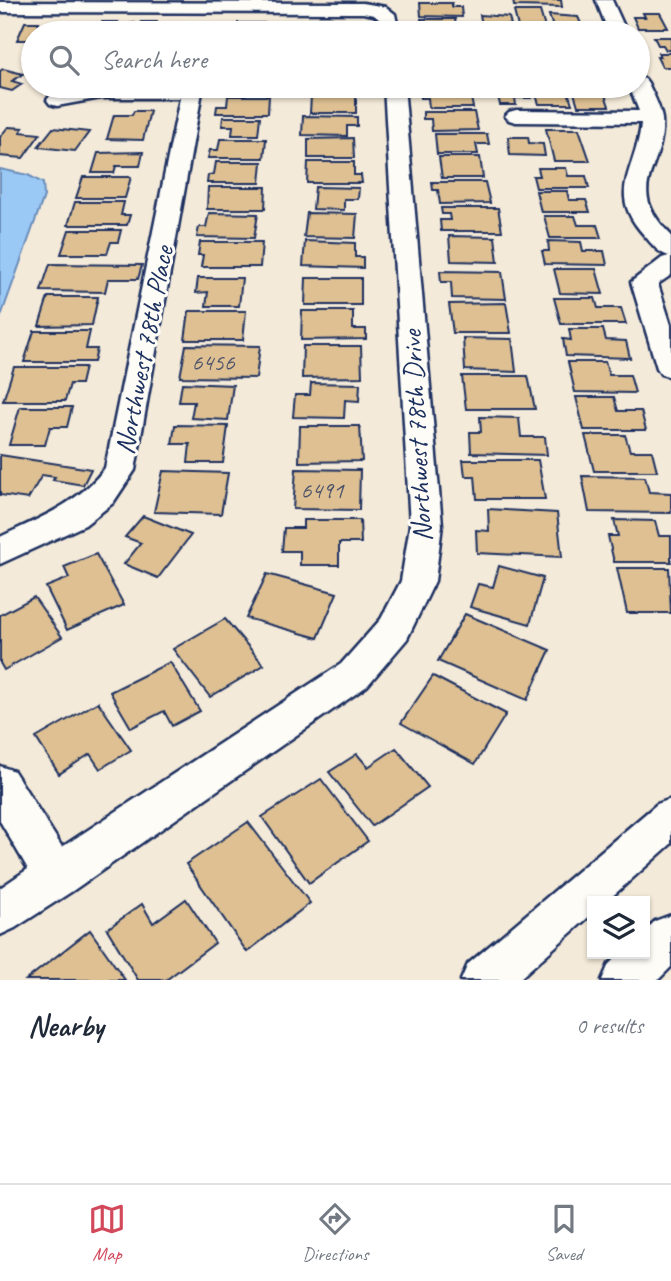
<!DOCTYPE html>
<style>
body{margin:0;font-family:Caveat,sans-serif;background:#f6f6f7;color:#1f2937}
.controls{position:absolute;right:21px;bottom:21px;display:grid;overflow:hidden;border-radius:0px;box-shadow:0 2px 5px #0004}
.controls button{width:63px;height:63px;display:grid;place-items:center;padding:0;border:0;border-bottom:2px solid #e0e1e3;background:#fff;color:#1f2937;font:35px sans-serif}
.list{margin:0;padding:0;list-style:none}
h2{display:flex;justify-content:space-between;align-items:center;height:91px;margin:0;padding:0 28px;font-size:30px}
h2 small{font-size:23px;font-weight:400;color:#747a83}
.icon{flex:none;width:38px;height:38px;fill:none;stroke:currentColor;stroke-width:2;stroke-linecap:round;stroke-linejoin:round}
.map{position:relative;flex:none;width:671px;height:980px;overflow:hidden}
.search{position:absolute;background:#fff;box-shadow:0 2px 5px #0004;left:21px;right:21px;top:21px;height:77px;display:flex;align-items:center;gap:18px;box-sizing:border-box;padding:0 24px;border-radius:38px;color:#747a83;font-size:26px}
.sheet{height:203px;background:#fff}
nav{display:flex;justify-content:space-around;align-items:center;box-sizing:border-box;height:98px;border-top:2px solid #e0e1e3;background:#fff;font-size:19px;color:#747a83}
nav a{display:grid;justify-items:center;gap:4px}
nav .on{color:#d1495b}
.map>svg:first-child{display:block}
.water{fill:#9bc9f5;stroke:#688bb9;stroke-width:2}
.building{fill:#dec092;stroke:#1b2f5e;stroke-width:2}
.lines{fill:none;stroke-linecap:round;stroke-linejoin:round}
.minor-casing{stroke:#1b2f5e;stroke-width:5}
.minor{fill:#fdfcf7;fill-rule:evenodd}
.labels{text-anchor:middle;stroke-width:6;stroke-linejoin:round;paint-order:stroke}
.number-label{font-size:24px;fill:#4c536b}
.street-label{font-size:28px;fill:#1b2f5e;stroke:#fdfcf7}
</style>
<div class="map">
<svg width="671" height="980" viewBox="0 0 671 980">
<rect width="100%" height="100%" fill="#f4ead9"/>
<filter id="ink" filterUnits="userSpaceOnUse"><feTurbulence type="fractalNoise" baseFrequency=".0143" numOctaves="2"/><feDisplacementMap in="SourceGraphic" scale="14" xChannelSelector="R" yChannelSelector="G"/><feConvolveMatrix kernelMatrix="1 2 1 2 8 2 1 2 1" color-interpolation-filters="sRGB"/></filter>
<g filter="url(#ink)">
<polygon class="water" points="0,169 28,175 43,183 44,196 0,319"/>
<g class="building">
<polygon points="513,0 561,0 562,7 514,6"/>
<polygon points="420,3 452,3 452,7 461,7 462,17 421,16"/>
<polygon points="514,11 540,11 546,31 519,31"/>
<polygon points="643,13 660,13 668,28 638,28 633,17 645,17"/>
<polygon points="480,15 509,17 511,25 501,25 503,33 484,33"/>
<polygon points="549,15 578,17 583,28 571,28 573,33 555,33"/>
<polygon points="421,19 455,19 457,33 422,33"/>
<polygon points="25,22 39,22 38,25 57,25 53,33 33,33 33,40 17,40"/>
<polygon points="102,22 118,22 116,26 134,23 131,33 99,33"/>
<polygon points="141,22 157,22 156,25 172,25 170,33 137,33"/>
<polygon points="64,23 79,23 78,27 96,23 92,33 59,33"/>
<polygon points="238,23 276,23 275,33 229,33 236,31"/>
<polygon points="310,23 353,23 353,28 347,28 347,33 309,33"/>
<polygon points="654,37 671,37 671,50 666,50 663,45 658,45"/>
<polygon points="658,53 671,53 671,67 662,67 657,57 660,57"/>
<polygon points="3,69 23,74 12,81 22,84 12,91 0,88 0,71"/>
<polygon points="220,86 270,86 269,92 219,92"/>
<rect x="311" y="86" width="49" height="7"/>
<polygon points="496,86 528,86 531,98 515,98 516,105 500,105"/>
<polygon points="572,86 602,86 609,106 578,106"/>
<polygon points="534,89 567,89 572,104 539,104"/>
<polygon points="420,91 470,91 473,108 429,108 428,98 421,98"/>
<polygon points="228,96 269,96 268,113 216,113 217,106 227,106"/>
<polygon points="311,96 356,96 356,113 310,113"/>
<polygon points="134,111 150,111 143,140 107,139 114,115 132,115"/>
<polygon points="423,112 474,112 478,130 432,131 431,119 423,119"/>
<polygon points="303,116 357,117 357,126 347,126 347,136 302,135"/>
<polygon points="223,117 260,117 258,135 232,135 233,126 222,126"/>
<polygon points="8,127 23,128 20,132 40,134 23,158 0,156 0,137"/>
<polygon points="53,128 89,132 75,151 38,147"/>
<polygon points="546,129 579,129 590,161 554,161"/>
<polygon points="435,134 487,134 489,144 476,144 478,154 437,154"/>
<polygon points="508,137 528,137 529,143 543,144 545,156 510,155"/>
<polygon points="353,138 354,158 308,158 308,139"/>
<polygon points="220,139 266,139 264,158 208,158 210,150 218,150"/>
<polygon points="143,152 140,166 116,166 114,173 92,173 98,153"/>
<polygon points="439,157 480,157 483,178 442,178"/>
<polygon points="216,162 262,162 260,183 207,183 208,175 214,174"/>
<polygon points="308,162 354,162 354,175 361,175 362,183 307,183"/>
<polygon points="538,168 566,168 568,176 586,176 589,188 536,188 533,176 540,176"/>
<polygon points="83,177 131,177 125,198 76,198"/>
<polygon points="432,182 485,182 490,203 440,204 438,190 433,190"/>
<polygon points="208,187 266,187 265,209 207,209"/>
<polygon points="315,187 359,188 358,199 344,199 344,210 313,209"/>
<polygon points="536,191 567,191 569,200 586,200 590,212 541,212"/>
<polygon points="75,202 124,202 121,215 130,215 127,225 68,225"/>
<polygon points="441,208 498,208 502,231 441,231 440,220 450,220 449,214 442,214"/>
<polygon points="209,213 258,214 254,238 197,237 199,227 206,227"/>
<polygon points="307,213 357,214 355,238 304,237"/>
<polygon points="544,216 575,216 578,225 597,225 601,238 550,238"/>
<polygon points="69,230 121,230 118,242 111,242 107,254 61,254"/>
<polygon points="449,236 495,237 498,262 451,261"/>
<polygon points="305,241 355,243 355,257 363,257 363,268 303,266"/>
<polygon points="548,241 581,242 583,251 604,251 607,265 545,264 542,251 549,251"/>
<polygon points="200,242 262,242 260,267 201,267 203,255 198,255"/>
<polygon points="50,264 142,265 138,279 108,279 105,292 41,291"/>
<polygon points="554,269 596,269 603,294 560,293"/>
<polygon points="440,271 502,272 506,299 452,298 451,282 441,282"/>
<polygon points="198,278 242,278 239,306 206,306 208,292 196,293"/>
<polygon points="306,278 361,278 361,305 305,305"/>
<polygon points="48,297 98,297 92,325 39,326"/>
<polygon points="554,298 595,298 598,308 621,308 626,324 561,324"/>
<polygon points="506,303 511,333 453,333 449,304"/>
<polygon points="189,311 246,311 243,340 185,340"/>
<polygon points="302,311 353,311 353,329 366,329 366,339 301,340"/>
<polygon points="569,329 603,329 606,340 626,341 630,358 566,356 563,339 571,340"/>
<polygon points="34,331 90,331 86,349 97,349 94,362 24,362"/>
<polygon points="463,338 512,339 516,372 465,370"/>
<polygon points="186,345 260,346 256,378 180,377"/>
<polygon points="303,346 361,346 362,377 302,378"/>
<polygon points="568,362 605,362 609,375 630,375 635,393 575,392"/>
<polygon points="14,367 85,367 81,384 70,384 65,401 3,401"/>
<polygon points="462,376 528,376 535,409 466,409"/>
<polygon points="182,383 233,385 228,420 191,418 194,402 179,402"/>
<polygon points="311,383 360,384 359,401 345,400 344,418 293,417 295,395 310,395"/>
<polygon points="576,397 614,397 618,411 641,411 646,430 584,430"/>
<polygon points="20,407 72,407 67,427 50,427 45,445 9,445"/>
<polygon points="480,417 519,418 521,437 545,437 547,455 471,453 470,432 481,432"/>
<polygon points="175,425 228,426 223,463 188,463 190,444 172,444"/>
<polygon points="300,426 360,426 362,461 299,462"/>
<polygon points="585,435 625,435 630,451 652,451 657,471 594,471"/>
<polygon points="0,455 91,469 83,485 53,480 55,477 42,475 28,499 0,495"/>
<polygon points="463,460 538,460 545,499 477,499 475,476 465,476"/>
<polygon points="296,469 360,470 359,510 293,509"/>
<polygon points="163,471 228,473 221,514 154,512"/>
<polygon points="582,476 645,477 649,492 671,493 671,513 589,512"/>
<polygon points="488,509 557,513 562,557 477,553 476,530 489,531"/>
<polygon points="143,516 191,535 158,578 124,564 141,543 125,537"/>
<polygon points="303,520 360,520 361,543 339,543 339,565 300,565 300,551 282,551 284,528 303,528"/>
<polygon points="614,520 655,521 659,536 671,536 671,562 614,562 608,536 618,536"/>
<polygon points="96,554 124,605 67,630 46,587 69,578 64,567"/>
<polygon points="499,566 543,578 530,624 470,607 478,584 493,587"/>
<polygon points="617,568 669,568 671,613 627,613"/>
<polygon points="267,574 337,593 318,638 246,618"/>
<polygon points="34,597 62,637 4,670 0,663 0,615"/>
<polygon points="465,614 550,650 527,700 438,661"/>
<polygon points="225,619 264,665 210,697 173,649"/>
<polygon points="170,662 200,711 172,726 164,711 131,728 110,692"/>
<polygon points="433,676 506,714 475,764 401,723"/>
<polygon points="98,702 131,750 100,769 90,754 59,774 36,738"/>
<polygon points="396,748 428,787 372,826 329,772 357,754 368,767"/>
<polygon points="321,779 368,841 309,883 262,817"/>
<polygon points="248,822 310,903 247,952 186,864"/>
<polygon points="186,899 215,943 166,980 138,980 107,929 142,904 153,923"/>
<polygon points="90,930 125,980 26,980"/>
</g>
<g class="lines">
<g class="minor-casing">
<g id="minor">
<polygon points="596,0 612,0 627,33 609,33"/>
<polygon points="0,2 363,3 386,7 395,14 399,33 381,33 380,20 374,15 363,13 0,12"/>
<path d="M638 77 645 79 648 83C653 94 660 106 662 119 666 170 621 185 671 235V275L658 284 671 325V377L661 374 657 368 631 282 662 258 669 256C658 253 652 244 644 235 605 192 637 170 641 123L516 122 509 120 505 116 509 112 516 110 639 111 629 86H638Z"/>
<path d="M101 86H203L135 470 113 503 85 525 0 564V537C40 518 78 504 105 468L180 98H101L57 106 50 104 47 100 50 96Z"/>
<polygon points="384,86 404,86 442,525 435,581 407,639 367,686 71,892 15,928 0,935 0,888 28,869 0,821 0,766 14,771 62,847 341,664 381,619 401,581 410,525"/>
<polygon points="671,799 671,844 607,901 592,901 592,914 518,980 461,980 468,964 657,804"/>
<polygon points="671,915 671,967 658,980 602,980 609,964 620,954 645,954 645,931 655,921"/>
</g>
</g>
<use href="#minor" class="minor"/>
</g>
</g>
<g class="labels">
<g class="number-label">
<text x="213" y="370">6456</text>
<text x="322" y="498">6491</text>
</g>
<g class="street-label">
<text transform="translate(143 350) rotate(-79)" y="10">Northwest 78th Place</text>
<text transform="translate(416 436) rotate(-93)" y="10">Northwest 78th Drive</text>
</g>
</g>
</svg>
<div class="controls">
<button><svg class="icon" aria-label="layers" viewBox="0 0 24 24"><path d="M12 4l9 5-9 5-9-5zM3 14l9 5 9-5"/></svg></button>
</div>
<div class="search"><svg class="icon" aria-label="search" viewBox="0 0 24 24"><circle cx="10" cy="10" r="6"/><path d="M15 15l6 6"/></svg>Search here</div>
</div>
<section class="sheet">
<h2>Nearby<small>0 results</small></h2>
<ul class="list">
</ul>
</section>
<nav>
<a class="on"><svg class="icon" aria-label="map" viewBox="0 0 24 24"><path d="M3 6l6-2 6 2 6-2v14l-6 2-6-2-6 2zM9 4v14M15 6v14"/></svg>Map</a>
<a><svg class="icon" aria-label="directions" viewBox="0 0 24 24"><path d="M12 3l9 9-9 9-9-9zM9 14v-3h6M13 9l2 2-2 2"/></svg>Directions</a>
<a><svg class="icon" aria-label="saved" viewBox="0 0 24 24"><path d="M7 4h10v16l-5-4-5 4z"/></svg>Saved</a>
</nav>
